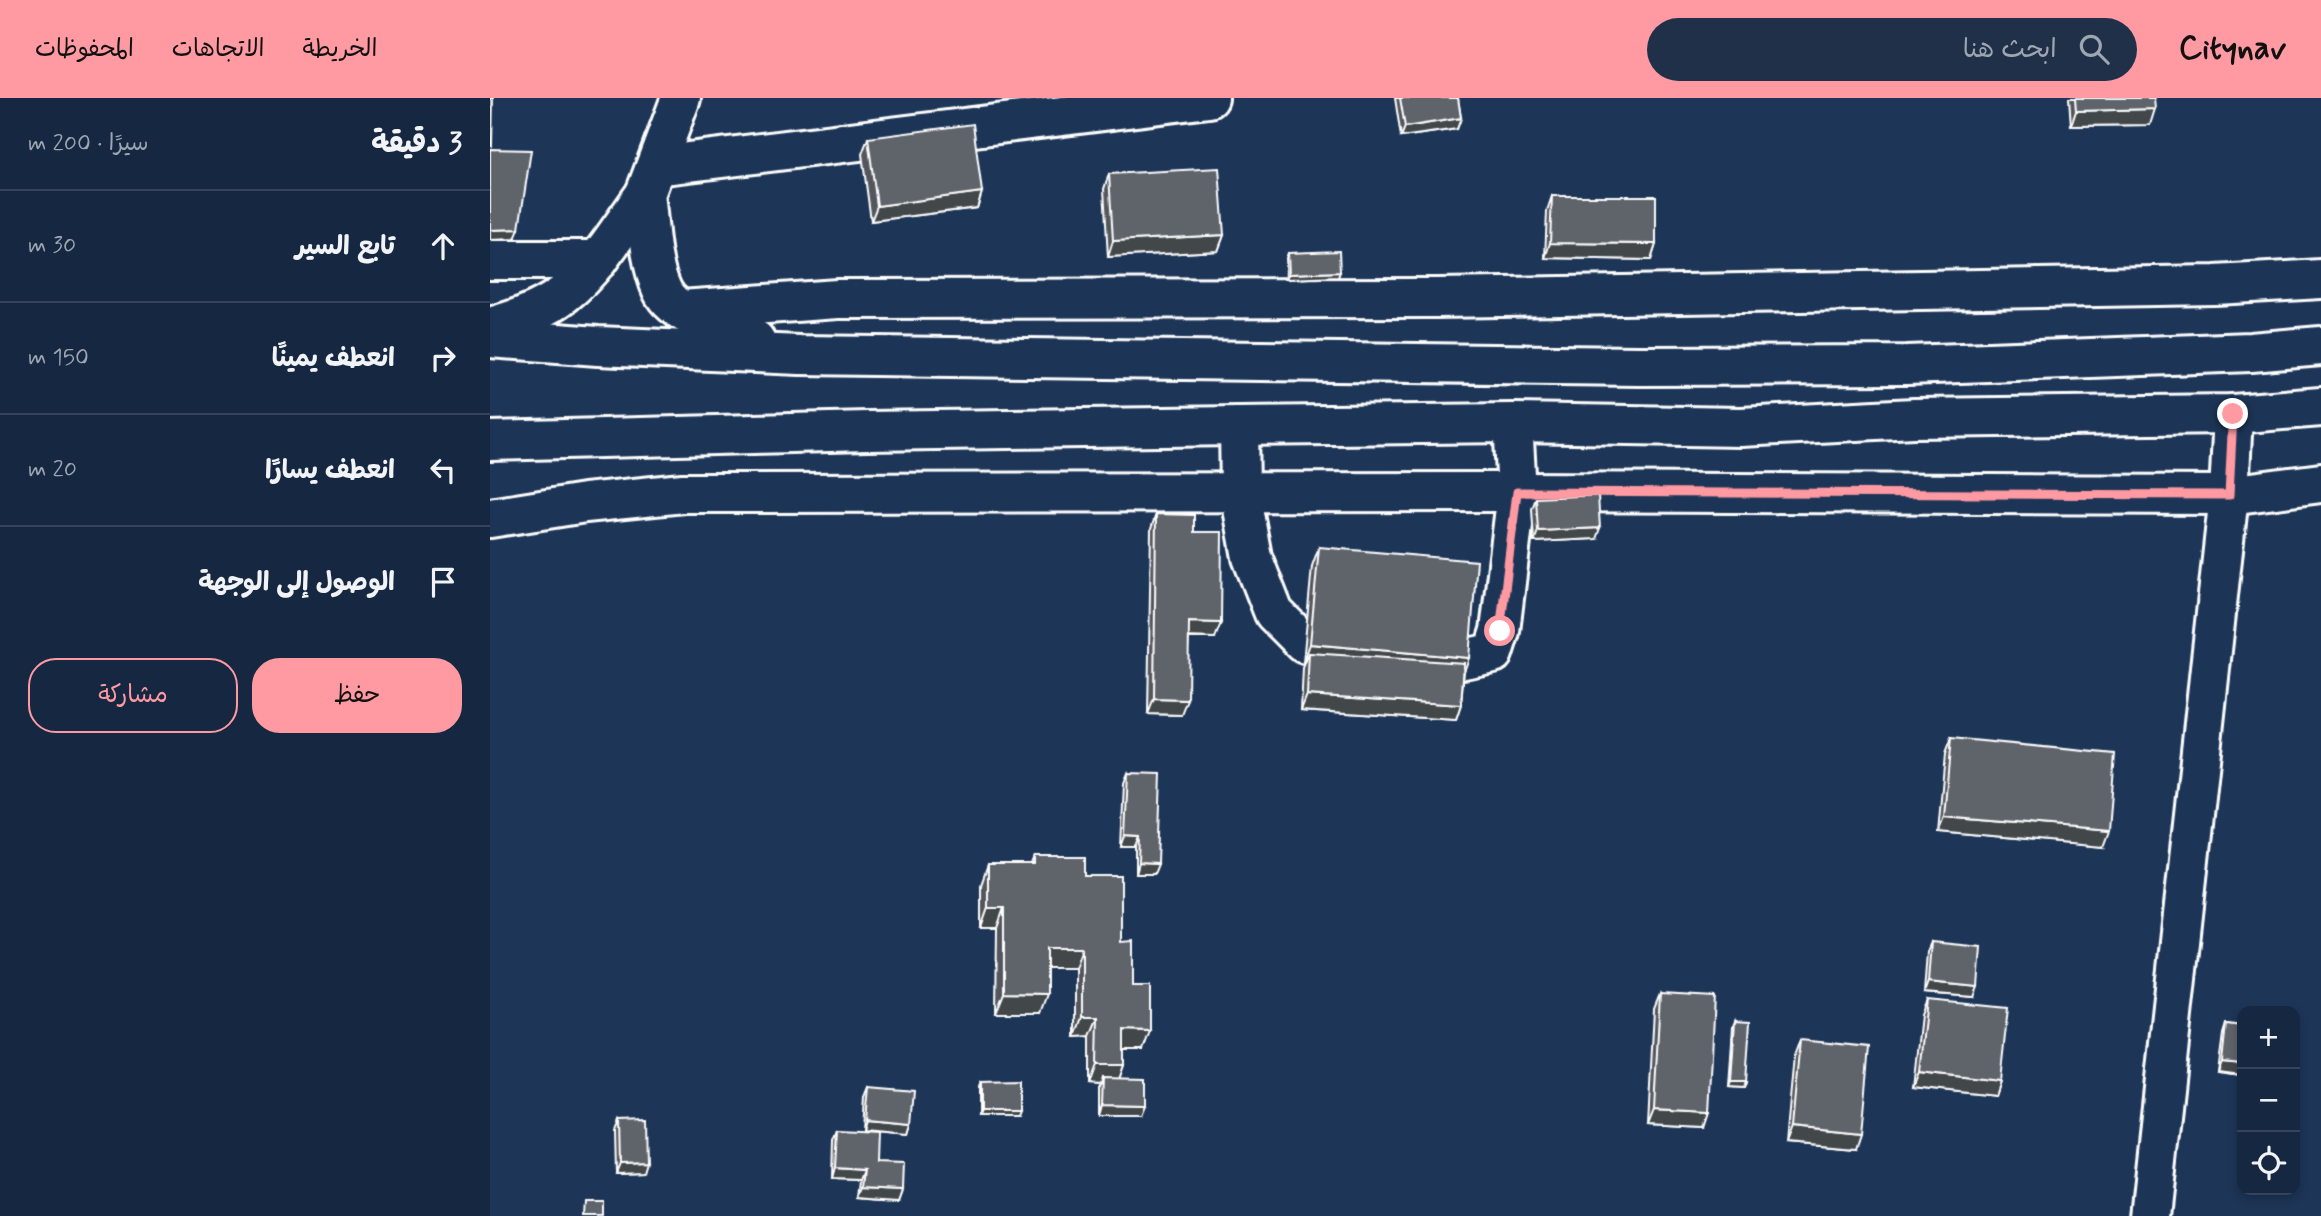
<!DOCTYPE html>
<html lang="ar">
<meta charset="utf-8">
<style>
body{margin:0;font-family:Mynerve,"Playpen Sans Arabic",sans-serif;background:#1f3048;color:#f1f3f6;direction:rtl}
.controls{position:absolute;right:21px;bottom:21px;display:grid;overflow:hidden;border-radius:14px;box-shadow:0 4px 10px #0003}
.controls button{width:63px;height:63px;display:grid;place-items:center;padding:0;border:0;border-bottom:2px solid #35445a;background:#162841;color:#f1f3f6;font:35px sans-serif}
.stop{position:absolute;width:21px;height:21px;margin:-16px;border:5px solid #ff9aa2;border-radius:50%;background:#fff}
.stop.end{background:#ff9aa2;border-color:#fff;box-shadow:0 2px 7px #0008}
.list{margin:0;padding:0;list-style:none}
h2{display:flex;justify-content:space-between;align-items:center;height:91px;margin:0;padding:0 28px;font-size:30px}
h2 small{font-size:23px;font-weight:400;color:#9ea6b1}
.list li{display:grid;grid-template-columns:46px 1fr auto;gap:21px;align-items:center;box-sizing:border-box;height:112px;padding:0 28px;border-top:2px solid #35445a}
.list b{display:block;font-size:26px;white-space:nowrap}
.list em{font-size:23px;font-style:normal;color:#9ea6b1}
.actions{display:flex;gap:14px;padding:21px 28px}
.actions a{flex:1;padding:16px 0;border:2px solid #ff9aa2;border-radius:28px;text-align:center;font-size:24px;color:#ff9aa2}
.actions .main{background:#ff9aa2;color:#111}
.icon{flex:none;width:38px;height:38px;fill:none;stroke:currentColor;stroke-width:2;stroke-linecap:round;stroke-linejoin:round}
.map{position:relative;flex:none;width:1831px;height:1118px;overflow:hidden;direction:ltr}
header{display:flex;align-items:center;gap:42px;box-sizing:border-box;height:98px;padding:0 35px;background:#ff9aa2;color:#111}
header strong{font-size:33px}
nav{display:flex;gap:38px;margin-inline-start:auto;font-size:24px}
.search{width:490px;height:63px;background:#1f3048;display:flex;align-items:center;gap:18px;box-sizing:border-box;padding:0 24px;border-radius:38px;color:#9ea6b1;font-size:26px}
main{display:flex}
aside{flex:1;background:#162841}
.map>svg:first-child{display:block}
.lines{fill:none;stroke-linecap:round;stroke-linejoin:round}
.minor-casing{stroke:#fff;stroke-width:44}
.major-casing{stroke:#fff;stroke-width:44}
.highway-casing{stroke:#fff;stroke-width:44}
.minor{stroke:#1d3557;stroke-width:38}
.major{stroke:#1d3557;stroke-width:38}
.highway{stroke:#1d3557;stroke-width:38}
.wall{fill:#52565b;stroke:#fff;stroke-width:2}
.shaded-wall{fill:#42464a;stroke:#fff;stroke-width:2}
.building{fill:#5f646a;stroke:#fff;stroke-width:2}
.route{stroke:#ff9aa2;stroke-width:9}
</style>
<header>
<strong>Citynav</strong>
<div class="search"><svg class="icon" aria-label="search" viewBox="0 0 24 24"><circle cx="10" cy="10" r="6"/><path d="M15 15l6 6"/></svg>ابحث هنا</div>
<nav><a>الخريطة</a><a>الاتجاهات</a><a>المحفوظات</a></nav>
</header>
<main>
<div class="map">
<svg width="1831" height="1118" viewBox="0 0 1831 1118">
<rect width="100%" height="100%" fill="#1d3557"/>
<filter id="ink" filterUnits="userSpaceOnUse"><feTurbulence type="fractalNoise" baseFrequency=".0143" numOctaves="2"/><feDisplacementMap in="SourceGraphic" scale="14" xChannelSelector="R" yChannelSelector="G"/><feConvolveMatrix kernelMatrix="1 2 1 2 8 2 1 2 1" color-interpolation-filters="sRGB"/></filter>
<g filter="url(#ink)">
<g class="lines">
<g class="minor-casing">
<g id="minor">
<polyline points="166,68 719,0"/>
<polyline points="0,162 108,162"/>
<polyline points="191,212 348,201 947,200 1725,187 1831,181"/>
<polyline points="749,328 750,394 762,459 784,515 815,546"/>
<polyline points="0,420 95,405 193,395 1027,394 1739,397 1831,385"/>
<polyline points="973,561 1003,555 1010,533 1027,394 1023,325"/>
<polyline points="1660,1118 1739,397 1743,316"/>
</g>
</g>
<g class="major-casing">
<polyline id="major" points="155,96 191,0"/>
</g>
<g class="highway-casing">
<g id="highway">
<path d="M155 96C159 127 159 163 172 192 184 219 239 234 265 242"/>
<path d="M0 229C26 222 52 213 74 196 107 170 130 130 155 96"/>
<polyline points="0,240 108,248 310,257 1149,268 1417,267 1761,254 1831,248"/>
<polyline points="0,343 377,333 749,328 1023,325 1251,329 1424,320 1743,316 1831,309"/>
</g>
</g>
<use href="#minor" class="minor"/>
<use href="#major" class="major"/>
<use href="#highway" class="highway"/>
</g>
<g class="wall">
<polygon points="905,0 968,0 971,20 967,31 911,39"/>
<polygon points="1579,0 1664,0 1660,27 1581,28"/>
<polygon points="378,40 492,94 487,110 381,123 372,56"/>
<polygon points="619,76 734,137 728,153 618,159 614,91"/>
<polygon points="1062,98 1166,146 1161,162 1055,160 1057,113"/>
<polygon points="798,155 848,179 797,181 796,160"/>
<polygon points="1046,400 1106,441 1044,444 1042,411"/>
<polygon points="666,416 704,434 725,540 699,540 692,617 658,616 661,431"/>
<polygon points="829,449 974,573 971,607 966,622 811,612 813,570 815,565 813,565 822,468"/>
<polygon points="1461,640 1613,749 1448,734 1455,656"/>
<polygon points="638,675 664,776 646,776 646,749 631,749 634,685"/>
<polygon points="545,759 595,778 631,844 643,888 653,952 634,952 634,967 629,981 651,1018 609,1018 609,991 611,987 600,986 600,938 585,939 585,870 557,870 550,915 506,915 507,830 491,830 491,787 498,767 542,767"/>
<polygon points="1441,844 1484,899 1434,895 1437,854"/>
<polygon points="1170,896 1214,1030 1158,1027 1164,911"/>
<polygon points="1437,902 1510,983 1505,998 1423,989 1431,917"/>
<polygon points="1245,923 1256,984 1254,990 1239,989 1243,928"/>
<polygon points="1736,926 1752,928 1752,977 1728,974 1733,936"/>
<polygon points="1310,942 1366,1051 1296,1045 1304,958"/>
<polygon points="490,984 526,1018 488,1018 488,989"/>
<polygon points="378,989 421,1026 418,1036 372,1032 374,999"/>
<polygon points="129,1023 153,1074 126,1075 125,1033"/>
<polygon points="347,1032 386,1065 413,1091 409,1102 369,1099 371,1082 342,1081 343,1042"/>
</g>
<g class="shaded-wall">
<polygon points="1665,11 1660,27 1581,28 1586,13"/>
<polygon points="971,20 967,31 911,39 915,29"/>
<polygon points="492,94 487,110 381,123 387,108"/>
<polygon points="29,131 25,141 0,142 0,132"/>
<polygon points="734,137 728,153 618,159 623,143"/>
<polygon points="1060,145 1166,146 1161,162 1055,160"/>
<polygon points="850,174 848,179 797,181 799,176"/>
<polygon points="1110,430 1106,441 1044,444 1048,433"/>
<polygon points="699,524 731,525 725,540 693,539"/>
<polygon points="820,546 979,560 972,579 819,555 815,565 813,565"/>
<polygon points="817,597 971,607 966,622 811,612"/>
<polygon points="664,601 698,602 692,617 658,616"/>
<polygon points="1454,719 1619,733 1613,749 1448,734"/>
<polygon points="635,738 650,739 646,749 631,749"/>
<polygon points="649,765 668,766 664,776 646,776"/>
<polygon points="498,810 514,810 507,830 491,830"/>
<polygon points="557,850 592,850 585,870 550,870"/>
<polygon points="1438,884 1488,889 1484,899 1434,895"/>
<polygon points="514,895 557,896 550,915 506,915"/>
<polygon points="592,919 608,919 600,938 585,939"/>
<polygon points="634,932 660,933 653,952 627,952"/>
<polygon points="1732,964 1752,966 1752,977 1728,974"/>
<polygon points="607,967 634,967 627,987 613,980 611,987 600,986"/>
<polygon points="1429,974 1510,983 1505,998 1423,989"/>
<polygon points="1241,984 1256,984 1254,990 1239,989"/>
<polygon points="612,1007 655,1008 651,1018 609,1018"/>
<polygon points="1164,1012 1219,1015 1214,1030 1158,1027"/>
<polygon points="490,1013 528,1013 526,1018 488,1018"/>
<polygon points="375,1022 421,1026 418,1036 372,1032"/>
<polygon points="1302,1029 1371,1036 1366,1051 1296,1045"/>
<polygon points="156,1064 153,1074 126,1075 130,1065"/>
<polygon points="345,1070 375,1072 371,1082 342,1081"/>
<polygon points="373,1089 413,1091 409,1102 369,1099"/>
</g>
<g class="building">
<polygon points="0,0 3,0 2,48 0,48"/>
<polygon points="910,0 968,0 971,20 915,29"/>
<polygon points="1585,0 1664,0 1665,11 1586,13"/>
<polygon points="483,26 492,94 387,108 378,40"/>
<polygon points="0,51 41,52 29,131 0,132"/>
<polygon points="729,70 734,137 623,143 619,76"/>
<polygon points="1062,98 1166,98 1166,146 1060,145"/>
<polygon points="849,153 850,174 799,176 798,155"/>
<polygon points="1108,397 1110,430 1048,433 1046,400"/>
<polygon points="666,416 704,417 704,434 732,434 731,525 699,524 698,602 664,601"/>
<polygon points="829,449 987,463 979,560 820,546"/>
<polygon points="819,555 974,565 971,607 817,597"/>
<polygon points="1461,640 1625,656 1619,733 1454,719"/>
<polygon points="638,675 671,676 668,766 649,765 650,739 635,738"/>
<polygon points="545,759 595,759 595,778 631,778 631,844 643,843 643,888 660,888 660,933 634,932 634,967 607,967 608,919 592,919 592,850 557,850 557,896 514,895 514,810 498,810 498,767 545,767"/>
<polygon points="1441,844 1491,849 1488,889 1438,884"/>
<polygon points="1170,896 1225,899 1219,1015 1164,1012"/>
<polygon points="1437,902 1518,910 1510,983 1429,974"/>
<polygon points="1245,923 1260,924 1256,984 1241,984"/>
<polygon points="1736,926 1752,928 1752,966 1732,964"/>
<polygon points="1310,942 1379,949 1371,1036 1302,1029"/>
<polygon points="613,980 655,981 655,1008 612,1007"/>
<polygon points="528,983 528,1013 490,1013 490,984"/>
<polygon points="378,989 424,993 421,1026 375,1022"/>
<polygon points="155,1022 156,1064 130,1065 129,1023"/>
<polygon points="347,1032 387,1034 386,1065 414,1066 413,1091 373,1089 375,1072 345,1070"/>
<polygon points="94,1103 112,1103 112,1118 93,1118"/>
</g>
</g>
<g class="lines" filter="url(#ink)">
<polyline class="route" points="1010,533 1027,394 1739,397 1743,316"/>
</g>
</svg>
<div class="controls">
<button>+</button>
<button>−</button>
<button><svg class="icon" aria-label="locate" viewBox="0 0 24 24"><circle cx="12" cy="12" r="6"/><path d="M12 2v4M12 18v4M2 12h4M18 12h4"/></svg></button>
</div>
<div class="stop" style="left:1010px;top:533px"></div>
<div class="stop end" style="left:1743px;top:316px"></div>
</div>
<aside>
<h2>3 دقيقة<small>سيرًا · 200 m</small></h2>
<ul class="list">
<li><svg class="icon" aria-label="ahead" viewBox="0 0 24 24"><path d="M12 20V5M6 11l6-6 6 6"/></svg><div><b>تابع السير</b></div><em>30 m</em></li>
<li><svg class="icon" aria-label="right" viewBox="0 0 24 24"><path d="M7 20v-9h11M14 6l5 5-5 5"/></svg><div><b>انعطف يمينًا</b></div><em>150 m</em></li>
<li><svg class="icon" aria-label="left" viewBox="0 0 24 24"><path d="M17 20v-9H6M10 6l-5 5 5 5"/></svg><div><b>انعطف يسارًا</b></div><em>20 m</em></li>
<li><svg class="icon" aria-label="arrive" viewBox="0 0 24 24"><path d="M6 21V4h12l-3 4 3 4H6"/></svg><div><b>الوصول إلى الوجهة</b></div></li>
</ul>
<div class="actions"><a class="main">حفظ</a><a>مشاركة</a></div>
</aside>
</main>
